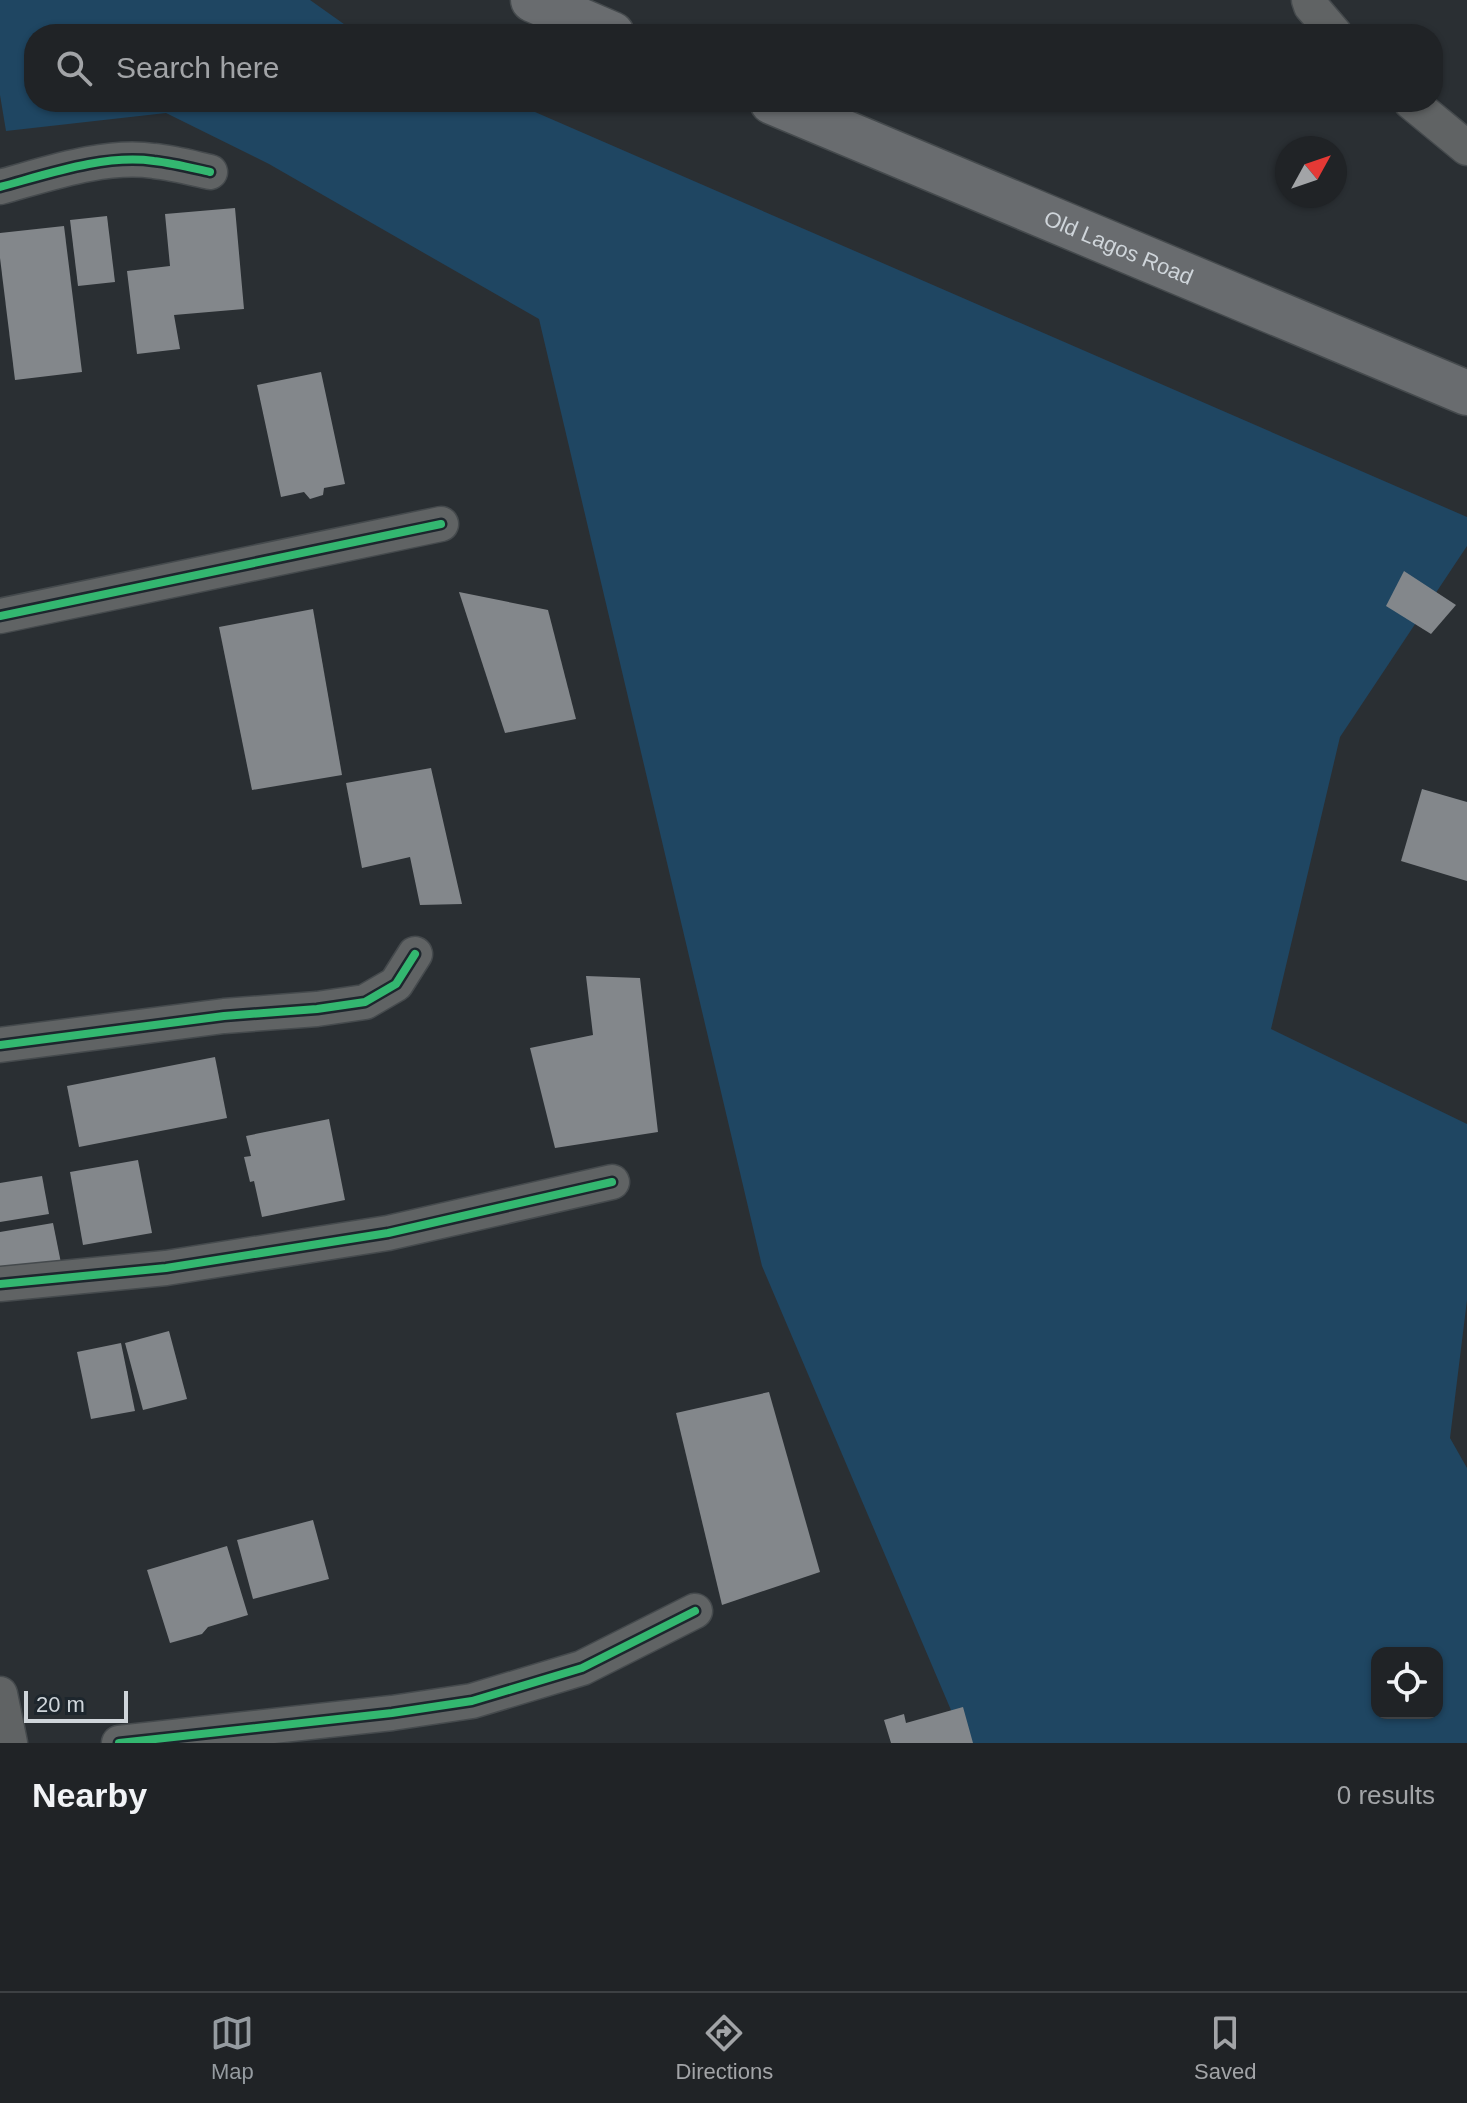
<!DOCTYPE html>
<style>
body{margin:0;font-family:Helvetica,sans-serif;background:#2d2f32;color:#f1f3f6}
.controls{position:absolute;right:24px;bottom:24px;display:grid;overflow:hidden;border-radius:16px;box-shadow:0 2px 6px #0004}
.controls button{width:72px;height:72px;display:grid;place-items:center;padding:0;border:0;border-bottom:2px solid #3d4043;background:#202326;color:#f1f3f6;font:40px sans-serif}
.compass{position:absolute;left:1275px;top:136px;width:72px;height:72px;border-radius:50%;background:#202326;box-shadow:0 2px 6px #0004;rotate:50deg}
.scale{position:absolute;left:24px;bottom:20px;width:104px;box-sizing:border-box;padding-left:8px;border:4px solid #cfd5da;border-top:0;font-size:22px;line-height:28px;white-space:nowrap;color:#cfd5da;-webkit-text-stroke:6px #1d262d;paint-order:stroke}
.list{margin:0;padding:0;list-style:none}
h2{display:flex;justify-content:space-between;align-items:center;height:104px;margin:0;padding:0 32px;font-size:34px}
h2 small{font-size:26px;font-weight:400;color:#a2a4a7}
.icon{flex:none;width:44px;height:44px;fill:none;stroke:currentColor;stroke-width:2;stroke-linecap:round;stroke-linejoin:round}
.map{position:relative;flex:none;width:1467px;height:1743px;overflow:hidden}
.search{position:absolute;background:#202326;box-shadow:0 2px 6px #0004;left:24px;right:24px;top:24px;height:88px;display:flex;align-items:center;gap:20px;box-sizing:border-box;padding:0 28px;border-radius:32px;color:#a2a4a7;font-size:30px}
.sheet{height:248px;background:#202326}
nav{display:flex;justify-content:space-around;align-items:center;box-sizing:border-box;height:112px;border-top:2px solid #3d4043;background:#202326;font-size:22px;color:#a2a4a7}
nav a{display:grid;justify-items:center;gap:4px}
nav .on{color:#959ba0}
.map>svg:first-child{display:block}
.green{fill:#1f4662;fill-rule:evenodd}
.building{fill:#83878b}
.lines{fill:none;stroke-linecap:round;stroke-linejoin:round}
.minor-casing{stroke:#454a4d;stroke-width:37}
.primary-casing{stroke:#454a4d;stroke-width:47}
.minor{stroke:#606364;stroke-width:34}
.primary{stroke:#696c6f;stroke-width:44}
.cycleway-casing{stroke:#1d262d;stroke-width:13}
.cycleway{stroke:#33b770;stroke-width:8}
.labels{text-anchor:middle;stroke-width:8;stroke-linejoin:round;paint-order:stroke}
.street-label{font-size:22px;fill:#cfd5da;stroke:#1d262d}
</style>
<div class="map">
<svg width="1467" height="1743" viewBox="0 0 1467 1743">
<rect width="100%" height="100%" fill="#2a2f33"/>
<path class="green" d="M0 0H310L358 34H34V102H512L1467 517V546L1340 737 1271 1029 1467 1124V1300L1450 1438 1467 1468V1743H965L762 1266 539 319 269 164 166 113 6 131 0 95ZM1377 1653H1437V1713H1377Z"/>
<g class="building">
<polygon points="235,208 244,309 174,315 180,349 137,354 127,271 170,266 165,214"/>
<polygon points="107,216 115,282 78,286 70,220"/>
<polygon points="64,226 82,372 15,380 0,258 0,233"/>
<polygon points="321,372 345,484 324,488 323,495 310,499 304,492 281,497 257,385"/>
<polygon points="1404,571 1456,605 1431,634 1386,606"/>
<polygon points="459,592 548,610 576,719 505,733"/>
<polygon points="313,609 342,775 252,790 219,627"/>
<polygon points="431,768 462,904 420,905 410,857 362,868 346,783"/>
<polygon points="1422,789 1467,802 1467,881 1401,861"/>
<polygon points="586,976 640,978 658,1132 555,1148 530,1048 593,1035"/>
<polygon points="215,1057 227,1118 79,1147 67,1086"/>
<polygon points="329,1119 345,1200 262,1217 254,1181 250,1182 244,1157 251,1156 246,1136"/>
<polygon points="138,1160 152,1233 83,1245 70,1172"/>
<polygon points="42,1176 49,1214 0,1222 0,1183"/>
<polygon points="53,1223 62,1268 0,1278 0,1232"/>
<polygon points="169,1331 187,1399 143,1410 125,1343"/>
<polygon points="121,1343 135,1411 91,1419 77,1352"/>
<polygon points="769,1392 820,1572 722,1605 676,1413"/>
<polygon points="313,1520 329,1579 253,1599 237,1540"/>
<polygon points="227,1546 248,1615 208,1627 202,1634 170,1643 147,1570"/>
<polygon points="963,1707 973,1743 891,1743 884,1720 904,1714 906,1723"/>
</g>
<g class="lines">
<g class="minor-casing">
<g id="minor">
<polyline points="1309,0 1311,6 1335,34"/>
<polyline points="1411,102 1467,148"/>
<path d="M0 187C48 174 104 154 154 161 173 163 192 168 210 172"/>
<polyline points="0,616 441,524"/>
<polyline points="0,1045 224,1016 317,1009 365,1002 396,984 415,954"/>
<polyline points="0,1284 166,1268 388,1233 612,1182"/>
<polyline points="0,1694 10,1743"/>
<polyline points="119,1743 392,1713 472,1701 582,1668 695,1611"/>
</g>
</g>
<g class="primary-casing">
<g id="primary">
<polyline points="533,0 612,34"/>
<path id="s1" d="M772 102 1467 393"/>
</g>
</g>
<use href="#minor" class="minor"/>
<use href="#primary" class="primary"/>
<g class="cycleway-casing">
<g id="cycleway">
<path d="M0 187C48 174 104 154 154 161 173 163 192 168 210 172"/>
<polyline points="0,616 441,524"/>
<polyline points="0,1045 224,1016 317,1009 365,1002 396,984 415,954"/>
<polyline points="0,1284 166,1268 388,1233 612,1182"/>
<polyline points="119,1743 392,1713 472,1701 582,1668 695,1611"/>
</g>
</g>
<use href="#cycleway" class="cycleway"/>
</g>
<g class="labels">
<g class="street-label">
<text dy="8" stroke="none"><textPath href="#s1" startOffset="376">Old Lagos Road</textPath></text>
</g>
</g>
</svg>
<div class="controls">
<button><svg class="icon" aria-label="locate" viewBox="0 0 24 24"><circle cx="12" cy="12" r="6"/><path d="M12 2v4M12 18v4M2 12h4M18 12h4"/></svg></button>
</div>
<svg class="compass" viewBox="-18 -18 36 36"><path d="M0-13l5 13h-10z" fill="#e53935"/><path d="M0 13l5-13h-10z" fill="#a2a4a7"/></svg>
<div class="scale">20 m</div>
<div class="search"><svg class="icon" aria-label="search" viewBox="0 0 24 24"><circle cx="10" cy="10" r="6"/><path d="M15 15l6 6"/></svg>Search here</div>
</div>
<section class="sheet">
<h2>Nearby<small>0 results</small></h2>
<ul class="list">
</ul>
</section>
<nav>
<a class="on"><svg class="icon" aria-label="map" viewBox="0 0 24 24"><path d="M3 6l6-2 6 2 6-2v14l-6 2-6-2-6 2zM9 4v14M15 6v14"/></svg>Map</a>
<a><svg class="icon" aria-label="directions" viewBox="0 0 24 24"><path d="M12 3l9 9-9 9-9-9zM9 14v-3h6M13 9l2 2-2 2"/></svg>Directions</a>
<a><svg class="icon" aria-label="saved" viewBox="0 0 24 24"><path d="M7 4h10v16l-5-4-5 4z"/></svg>Saved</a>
</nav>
